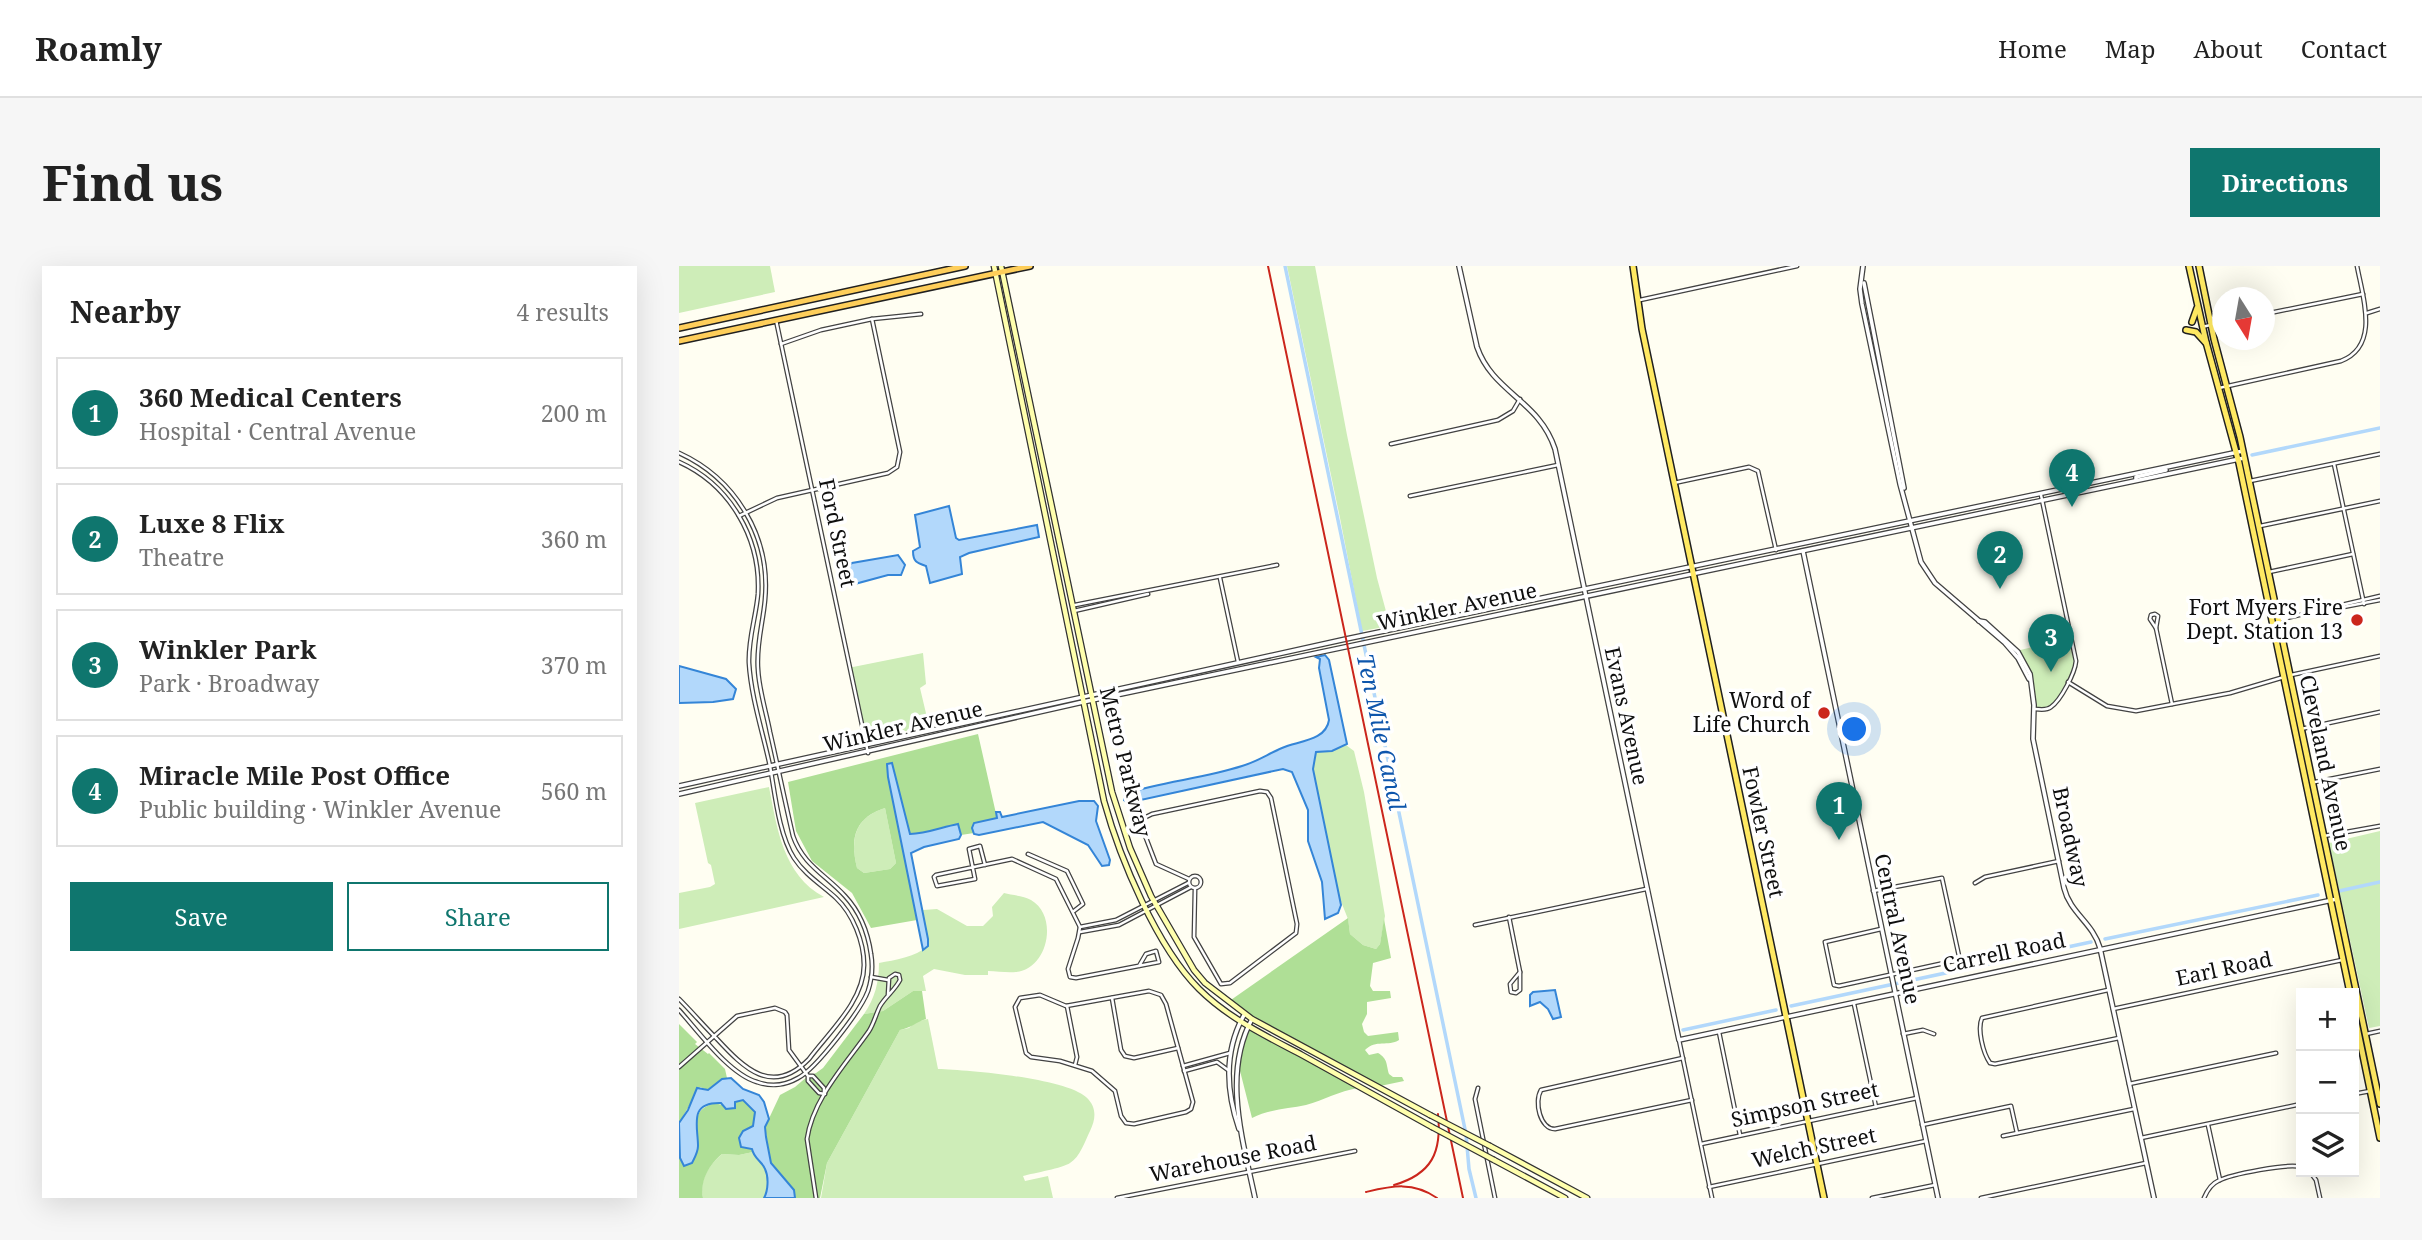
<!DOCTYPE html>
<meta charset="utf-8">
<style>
body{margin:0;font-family:"Noto Serif",serif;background:#f6f6f6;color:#222}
.controls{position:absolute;right:21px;bottom:21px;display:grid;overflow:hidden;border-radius:0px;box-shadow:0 7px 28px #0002}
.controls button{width:63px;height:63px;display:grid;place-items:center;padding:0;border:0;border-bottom:2px solid #e0e0e0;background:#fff;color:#222;font:35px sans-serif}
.compass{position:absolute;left:1533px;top:21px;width:63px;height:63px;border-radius:50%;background:#fff;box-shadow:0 7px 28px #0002;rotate:169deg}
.you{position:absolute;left:1176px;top:464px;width:24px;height:24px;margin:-18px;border:5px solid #fff;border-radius:50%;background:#1a73e8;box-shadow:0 0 0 10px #1a73e833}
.badge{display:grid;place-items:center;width:46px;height:46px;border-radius:50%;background:#0f766e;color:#fff;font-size:23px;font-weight:700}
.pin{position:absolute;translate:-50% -58px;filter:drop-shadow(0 2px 4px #0008)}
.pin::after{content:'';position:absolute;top:37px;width:24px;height:21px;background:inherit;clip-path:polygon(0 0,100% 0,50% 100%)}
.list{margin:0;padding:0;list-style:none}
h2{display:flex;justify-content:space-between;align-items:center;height:91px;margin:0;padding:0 28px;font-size:30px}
h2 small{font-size:23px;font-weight:400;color:#767676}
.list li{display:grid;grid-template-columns:46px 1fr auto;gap:21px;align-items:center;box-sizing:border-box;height:112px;margin:0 14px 14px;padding:0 14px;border:2px solid #e0e0e0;border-radius:0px}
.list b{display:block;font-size:26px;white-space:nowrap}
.list p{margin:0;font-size:23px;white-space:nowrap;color:#767676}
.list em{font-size:23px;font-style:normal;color:#767676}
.actions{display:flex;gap:14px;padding:21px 28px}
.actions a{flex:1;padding:16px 0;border:2px solid #0f766e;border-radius:0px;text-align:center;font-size:24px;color:#0f766e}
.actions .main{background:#0f766e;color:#fff}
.icon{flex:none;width:38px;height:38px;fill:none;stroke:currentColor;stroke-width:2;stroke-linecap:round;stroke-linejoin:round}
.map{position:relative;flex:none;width:1701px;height:932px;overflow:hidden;border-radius:0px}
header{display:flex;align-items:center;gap:42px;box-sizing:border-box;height:98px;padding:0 35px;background:#fff;border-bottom:2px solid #e0e0e0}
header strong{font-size:33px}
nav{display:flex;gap:38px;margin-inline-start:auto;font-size:24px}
.intro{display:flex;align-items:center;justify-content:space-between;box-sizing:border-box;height:168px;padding:0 42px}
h1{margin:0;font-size:49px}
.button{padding:18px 32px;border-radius:0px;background:#0f766e;color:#fff;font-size:24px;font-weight:700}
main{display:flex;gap:42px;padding:0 42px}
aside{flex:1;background:#fff;border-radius:0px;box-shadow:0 7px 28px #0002}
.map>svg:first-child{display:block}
.green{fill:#ceedb8}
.forest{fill:#afdf96;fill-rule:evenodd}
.water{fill:#b2d8fb;stroke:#3485d7;stroke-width:2}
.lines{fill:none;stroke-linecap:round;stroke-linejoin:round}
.canal{stroke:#b2d8fb;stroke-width:3.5}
.minor-casing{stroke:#424242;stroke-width:5}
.tertiary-casing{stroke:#424242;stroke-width:6}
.secondary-casing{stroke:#313131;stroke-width:7}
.primary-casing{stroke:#202020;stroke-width:8}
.trunk-casing{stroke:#202020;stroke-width:8}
.minor{stroke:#fff;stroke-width:2.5}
.tertiary{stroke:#fff;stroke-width:3.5}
.secondary{stroke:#ffffad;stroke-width:4.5}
.primary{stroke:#ffe962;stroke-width:5}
.trunk{stroke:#fece5a;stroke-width:5}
.rail{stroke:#cb261c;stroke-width:2}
.secondary-bridge-casing{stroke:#313131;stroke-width:7;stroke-linecap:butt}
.secondary-bridge{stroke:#ffffad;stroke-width:4.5}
.poi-dot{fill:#cb261c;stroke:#fff;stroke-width:2.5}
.labels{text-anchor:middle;stroke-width:7;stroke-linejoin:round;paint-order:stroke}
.street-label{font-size:21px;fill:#0f0f0f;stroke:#fff}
.poi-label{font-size:21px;fill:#0f0f0f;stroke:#fff;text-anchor:end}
.water-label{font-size:23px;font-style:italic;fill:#0e56ac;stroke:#fff}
</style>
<header>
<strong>Roamly</strong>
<nav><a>Home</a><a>Map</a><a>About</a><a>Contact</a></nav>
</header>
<div class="intro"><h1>Find us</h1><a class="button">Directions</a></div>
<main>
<aside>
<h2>Nearby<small>4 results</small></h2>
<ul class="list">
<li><span class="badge">1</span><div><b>360 Medical Centers</b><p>Hospital · Central Avenue</p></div><em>200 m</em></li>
<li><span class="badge">2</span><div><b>Luxe 8 Flix</b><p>Theatre</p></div><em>360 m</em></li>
<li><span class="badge">3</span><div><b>Winkler Park</b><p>Park · Broadway</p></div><em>370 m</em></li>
<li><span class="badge">4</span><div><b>Miracle Mile Post Office</b><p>Public building · Winkler Avenue</p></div><em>560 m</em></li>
</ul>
<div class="actions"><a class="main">Save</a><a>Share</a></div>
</aside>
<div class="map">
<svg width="1701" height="932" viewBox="0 0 1701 932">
<rect width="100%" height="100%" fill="#fffef2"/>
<g class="green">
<polygon points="0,0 91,0 96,26 0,47"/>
<polygon points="608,0 636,0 668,169 698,312 711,360 683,365 661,252"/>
<path d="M1393 372C1400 403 1390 414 1375 439L1370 442 1355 443 1351 408 1337 385Z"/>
<polygon points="244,387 247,418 241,422 250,460 185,474 169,402"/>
<polygon points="667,479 675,485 685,526 706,650 701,678 697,683 684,679 671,668 669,653 661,633 634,503 637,486 653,485"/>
<path d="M90 521C98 562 104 609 145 631L0 663V627L31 621 36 618 32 599 29 597 16 537Z"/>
<path d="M206 542 217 597 211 603 185 607 178 602C171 573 175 552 206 542Z"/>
<polygon points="1701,565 1701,760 1690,762 1650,577"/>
<path d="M325 627C333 629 345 630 352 634 380 650 369 703 337 706 328 707 318 705 309 705V709H286L255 703 244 710 247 725H234L204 745 185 748C196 732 200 716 200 697 216 694 236 691 249 680L244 644 258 643 288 660H304L314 650 313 641Z"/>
<path d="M249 753 259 803C290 804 385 812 407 831 418 841 417 853 411 865 406 875 401 891 391 897 384 902 355 907 344 910L346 915 369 910 374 932H142L148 897 221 764 230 762 236 756Z"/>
<path d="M74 886C77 893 82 896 85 902 89 910 89 924 85 932H24C20 914 30 899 43 888L60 889Z"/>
</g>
<g class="forest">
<path d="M299 468 318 552 293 562 295 567 282 569 279 559C262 561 247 568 231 568L209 511 238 654 192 662 173 627 133 595 117 565 109 516ZM206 542 217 597 211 603 185 607 178 602C171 573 175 552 206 542Z"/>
<path d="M669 652 671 668 684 679 697 683 701 678 705 653 712 692 694 697 691 720 694 725H711L712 732 688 736V748L683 758 685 766 689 770 719 766 720 774C709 781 697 773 686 784L690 789 699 787C709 793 707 798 710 808L714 811H723L725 815 701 820 574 752 549 736Z"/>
<path d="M234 725H243L247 753C237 756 232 762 221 764L148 897 141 932H116L114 924 92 897 86 861 101 829 116 821 129 810 137 807 144 802 185 748 204 745Z"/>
<polygon points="0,758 18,776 16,778 29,788 30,787 46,803 48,812 43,813 29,824 21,821 0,857"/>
<path d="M570 763 679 822C660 825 645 834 627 839 609 843 590 843 573 852L560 801 563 781Z"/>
<path d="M64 834 76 846 74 860 64 865 74 886 60 889 43 888C30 899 21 914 24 932H0V879L1 892C5 884 10 875 14 867 21 851 14 845 35 837L56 842V836Z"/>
</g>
<g class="water">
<path d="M270 240 277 272 280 274 358 259 360 271 290 287 281 291 283 308 251 317 247 300C238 297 234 296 234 285L241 281 236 249Z"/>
<polygon points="219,289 226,299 222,309 209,309 172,319 166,311 167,303 173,297"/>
<path d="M646 389 650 394 668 478 653 485 637 486 634 503 662 639 659 647 646 653 643 616 629 575V544L613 506 604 503 448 537 445 534V528C485 515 522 513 563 500 577 496 589 488 603 482 619 475 647 475 650 454L640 402 641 393 637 391Z"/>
<polygon points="0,400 47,413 57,423 54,433 34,436 0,437"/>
<path d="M213 497 231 568C247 568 263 561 279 558L282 569 280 573 245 581 232 587 249 673V680L244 684 209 511 208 498Z"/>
<polygon points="400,535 415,535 419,540 417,555 431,594 430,599 423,600 409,579 364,556 300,569 295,568 293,562 295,557 318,552 317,546 321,546 323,551"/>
<polygon points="876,724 882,751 874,753 869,743 861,736 851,740 851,729 854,726"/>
<path d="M52 812 64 823 80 829 85 836 90 853 86 861 87 871 92 897 115 924 116 932H85C89 925 90 911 86 903 83 895 75 893 73 883L62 881 60 872 64 865 74 860 76 846 64 834 56 836V842L47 843 42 837C9 836 19 860 19 880 19 886 16 891 13 897L5 900 1 892 0 857 9 844 18 822 29 824 43 813Z"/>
</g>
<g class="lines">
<g class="canal">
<polyline points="606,0 787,868 790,903 797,932"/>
<polyline points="1573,189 1701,162"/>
<polyline points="1660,625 1701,616"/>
<polyline points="1426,673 1639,629"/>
<polyline points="1112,740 1412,676"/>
<polyline points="1004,764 1097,744"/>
</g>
<g class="minor-casing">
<g id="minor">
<polyline points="961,34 1118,0"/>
<polyline points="1688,47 1701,43"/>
<polyline points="1586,48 1684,28"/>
<polyline points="97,54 189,487"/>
<polyline points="1523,61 1544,56"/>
<polyline points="102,78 142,64 193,53 242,48"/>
<path d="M1540 122 1662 95C1701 80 1684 32 1678 0"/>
<polyline points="712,178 819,154 834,145 841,133"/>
<path d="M0 187C57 213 92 271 86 334 84 357 77 379 79 403 80 424 87 445 91 466 99 501 106 536 114 570 124 599 147 609 166 630 181 646 189 667 192 688 194 700 193 713 189 725 182 744 137 803 119 812 107 819 92 821 78 816 50 808 20 766 0 744"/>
<path d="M0 196C51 219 82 272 79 328 77 351 69 373 70 397 72 431 84 467 91 500 96 528 100 569 115 592 126 609 143 619 157 632 174 648 185 676 185 699 185 735 150 766 130 793 93 831 65 802 38 773 25 760 13 746 0 733"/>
<polyline points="1655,198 1685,338"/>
<polyline points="1571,215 1701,188"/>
<polyline points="995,217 1070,201 1079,205 1097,284"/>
<polyline points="731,230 879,199"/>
<polyline points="60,250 98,232 209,207 218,201 221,186 193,53"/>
<polyline points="1581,260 1701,235"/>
<polyline points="1590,306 1674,288"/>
<polyline points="541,312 559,396"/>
<polyline points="396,339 598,299"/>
<polyline points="395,345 469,328"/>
<polyline points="1633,347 1701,334"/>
<polygon points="1476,348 1479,350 1477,362 1471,353 1472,349"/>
<polyline points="1599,354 1701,330"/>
<polyline points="1477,362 1493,438"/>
<polyline points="1612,409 1701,390"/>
<polyline points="1389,416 1428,440 1457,445 1551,427 1605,411"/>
<path d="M1355 443C1361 443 1367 445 1372 441 1382 434 1396 407 1397 395L1362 229"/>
<polyline points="1622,463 1701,446"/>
<polyline points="1636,516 1701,503"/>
<polyline points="1645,570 1701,560"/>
<polyline points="349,588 388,605 404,638 395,645"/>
<polyline points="306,599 301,580 290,583 296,613 258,620 255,611 257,609 333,593 377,613 401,661 399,672 389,703 391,711 397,712 480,696 477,685 467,688 460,700"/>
<circle cx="516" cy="616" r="6"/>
<polyline points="510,613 477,598 462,559 463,553 473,548 581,525 588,526 592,532 618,658 617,667 551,717 542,718 515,671 516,623"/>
<polyline points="1296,617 1306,611 1380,595"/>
<polyline points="1194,625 1263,612 1280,690 1279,694 1160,720 1155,719 1146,676 1202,663"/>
<polyline points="830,651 841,706"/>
<polyline points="796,659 967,623"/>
<polyline points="401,661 437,654 509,617"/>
<polyline points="401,666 440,659 512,621"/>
<polygon points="841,706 841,724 837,727 832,726 831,718"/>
<polyline points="192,711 209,714"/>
<path d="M1429 724 1303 752C1298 763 1304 787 1311 797L1316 798 1440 772"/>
<polygon points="470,725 482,729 487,738 514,836 512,843 507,846 455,858 447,857 442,850 436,825 413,805 381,795 352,791 347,787 336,741 341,732 361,729 387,740"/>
<polyline points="433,732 442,784 446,790 455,792 499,782"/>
<polyline points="1175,738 1197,841"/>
<polyline points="388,740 398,791 396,799"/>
<polyline points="1434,743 1663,694"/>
<polyline points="1040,766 1061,869"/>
<polyline points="1224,768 1244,764 1255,768"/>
<polyline points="1687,768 1701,765"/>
<polyline points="1000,774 1033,932"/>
<path d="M1004 792 862 824C855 836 861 863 876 863L1013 834"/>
<polyline points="504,800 551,787"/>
<polyline points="0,801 58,750 96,742 106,746 108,749 110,784 129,810 129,815 140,827 146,828"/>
<polyline points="505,805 538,796 549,804"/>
<polyline points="130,810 134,810 145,822 145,827"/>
<polyline points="1450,818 1597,787"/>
<polyline points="799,822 796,833 816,932"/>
<polyline points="1675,828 1691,825"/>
<polyline points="1243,859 1332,840 1338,867"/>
<polyline points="1529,859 1541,914"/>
<polyline points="1324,870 1455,843"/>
<polyline points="1462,872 1622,838"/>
<polyline points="1022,878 1238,832"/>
<polyline points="1631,906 1637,914 1641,932"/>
<polyline points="1030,921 1247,875"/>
<path d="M137 932 128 873C134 832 167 798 190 765 195 757 197 748 201 740 207 730 216 724 221 714L220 709 216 708 210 712 209 729"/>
<polyline points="438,932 676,885"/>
<polyline points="1193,932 1256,919"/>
<polyline points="1302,932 1467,897"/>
<path d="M1525 932C1528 925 1532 918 1539 915 1552 908 1610 897 1622 901"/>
</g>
</g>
<g class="tertiary-casing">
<g id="tertiary">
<path d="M780 0 798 81C814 127 860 134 876 183L1000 774 1658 633"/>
<polyline points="1184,0 1181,23 1183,38 1221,218 1242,296 1256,317 1326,377 1339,392 1350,413"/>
<polyline points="1185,17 1225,222"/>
<polyline points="1457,214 1457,211 1487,204"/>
<polyline points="1124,285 1259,932"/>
<path d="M1300 355 1306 356 1339 386 1351 408 1355 439 1354 473 1385 622C1391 647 1414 657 1421 682L1475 932"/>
<polyline points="0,520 667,373 1564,185"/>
<polyline points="0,528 404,436 1565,192"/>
<path d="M573 753C543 808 564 875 576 932"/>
<path d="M560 863C547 825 545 785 565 749"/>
</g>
</g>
<g class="secondary-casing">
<g id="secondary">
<path d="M315 0 425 535C441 593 478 681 520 723 549 752 587 770 623 789 666 813 709 837 753 861"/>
<polyline points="322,0 433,526 451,582 472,630 515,704 526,717 573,753 751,849"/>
<polyline points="811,880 908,932"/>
<polyline points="815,894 886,932"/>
</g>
</g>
<g class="primary-casing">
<g id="primary">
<polyline points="954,0 963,63 1145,932"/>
<polyline points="1510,0 1527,76 1560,197 1671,727"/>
<polyline points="1520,0 1535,73 1561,171 1701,838"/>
<polyline points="1513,56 1518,42"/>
<polyline points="1507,64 1517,66 1527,77"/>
<polyline points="1675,746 1701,872"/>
</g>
</g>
<g class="trunk-casing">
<g id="trunk">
<polyline points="0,62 286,0"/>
<polyline points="0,75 351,0"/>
</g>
</g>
<use href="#minor" class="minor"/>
<use href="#tertiary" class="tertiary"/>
<use href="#secondary" class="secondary"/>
<use href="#primary" class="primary"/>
<use href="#trunk" class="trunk"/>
<g class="rail">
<polyline points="589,0 784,932"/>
<path d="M715 919C753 908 763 886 759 848"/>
<path d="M687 926C713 920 734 915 758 932"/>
</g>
<g class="secondary-bridge-casing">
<g id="secondary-bridge">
<polyline points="751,849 811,880"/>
<polyline points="753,861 815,894"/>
</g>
</g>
<use href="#secondary-bridge" class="secondary-bridge"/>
</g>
<g class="poi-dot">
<circle cx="1678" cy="354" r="7"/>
<circle cx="1145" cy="447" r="7"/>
</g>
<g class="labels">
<g class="street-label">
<text transform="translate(158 267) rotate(78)" y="7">Ford Street</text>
<text transform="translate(778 341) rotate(-12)" y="7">Winkler Avenue</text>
<text transform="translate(947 450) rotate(78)" y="7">Evans Avenue</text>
<text transform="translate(224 461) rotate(-13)" y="7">Winkler Avenue</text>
<text transform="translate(446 496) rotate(76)" y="7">Metro Parkway</text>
<text transform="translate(1646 497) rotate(78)" y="7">Cleveland Avenue</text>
<text transform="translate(1084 566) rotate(78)" y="7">Fowler Street</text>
<text transform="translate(1391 571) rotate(78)" y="7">Broadway</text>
<text transform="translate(1218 663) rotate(78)" y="7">Central Avenue</text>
<text transform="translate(1325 687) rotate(-12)" y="7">Carrell Road</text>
<text transform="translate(1545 703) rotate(-12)" y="7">Earl Road</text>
<text transform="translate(1126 839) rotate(-12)" y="7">Simpson Street</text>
<text transform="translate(1135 882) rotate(-12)" y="7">Welch Street</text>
<text transform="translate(554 893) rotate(-11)" y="7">Warehouse Road</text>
</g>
<g class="poi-label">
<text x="1664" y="349">Fort Myers Fire<tspan x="1664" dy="24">Dept. Station 13</tspan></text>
<text x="1131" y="442">Word of<tspan x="1131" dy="24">Life Church</tspan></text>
</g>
<g class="water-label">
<text transform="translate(702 466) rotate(78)" y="8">Ten Mile Canal</text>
</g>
</g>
</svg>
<div class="controls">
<button>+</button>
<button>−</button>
<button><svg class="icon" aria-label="layers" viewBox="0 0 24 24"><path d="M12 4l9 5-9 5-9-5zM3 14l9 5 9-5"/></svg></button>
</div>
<svg class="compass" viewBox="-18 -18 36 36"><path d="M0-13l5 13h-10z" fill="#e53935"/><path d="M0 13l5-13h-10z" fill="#767676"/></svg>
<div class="you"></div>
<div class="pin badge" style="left:1160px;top:574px">1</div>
<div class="pin badge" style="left:1321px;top:323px">2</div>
<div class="pin badge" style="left:1372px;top:406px">3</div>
<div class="pin badge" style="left:1393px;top:241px">4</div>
</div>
</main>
